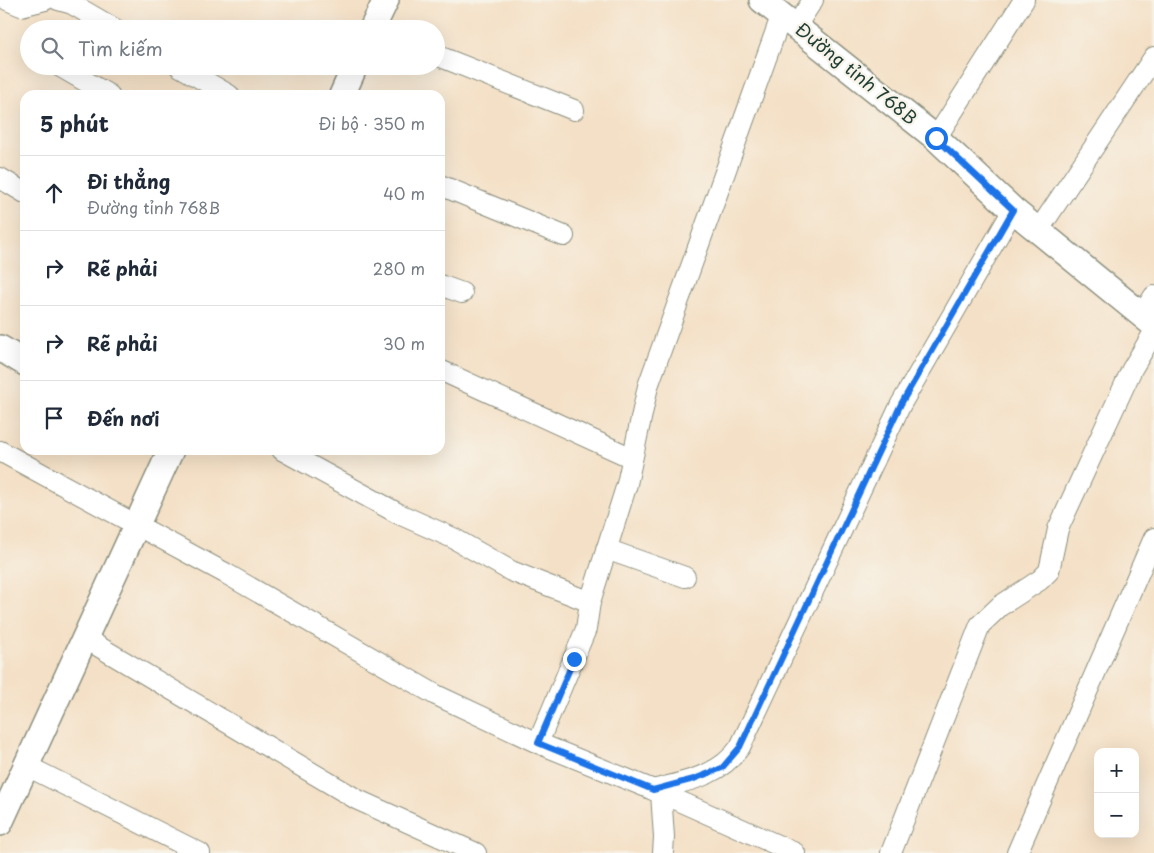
<!DOCTYPE html>
<html lang="vi">
<meta charset="utf-8">
<style>
body{margin:0;font-family:"Playpen Sans",sans-serif;background:#f2f2f3;color:#1f2937}
.controls{position:absolute;right:15px;bottom:15px;display:grid;overflow:hidden;border-radius:10px;box-shadow:0 5px 20px #0002}
.controls button{width:45px;height:45px;display:grid;place-items:center;padding:0;border:0;border-bottom:1px solid #e0e1e3;background:#fff;color:#1f2937;font:25px sans-serif}
.stop{position:absolute;width:15px;height:15px;margin:-11px;border:4px solid #1a73e8;border-radius:50%;background:#fff}
.stop.end{background:#1a73e8;border-color:#fff;box-shadow:0 1px 5px #0008}
.list{margin:0;padding:0;list-style:none}
h2{display:flex;justify-content:space-between;align-items:center;height:65px;margin:0;padding:0 20px;font-size:21px}
h2 small{font-size:16px;font-weight:400;color:#747a83}
.list li{display:grid;grid-template-columns:32px 1fr auto;gap:15px;align-items:center;box-sizing:border-box;height:75px;padding:0 20px;border-top:1px solid #e0e1e3}
.list b{display:block;font-size:19px;white-space:nowrap}
.list p{margin:0;font-size:16px;white-space:nowrap;color:#747a83}
.list em{font-size:16px;font-style:normal;color:#747a83}
.icon{flex:none;width:28px;height:28px;fill:none;stroke:currentColor;stroke-width:2;stroke-linecap:round;stroke-linejoin:round}
.map{position:relative;flex:none;width:1154px;height:853px;overflow:hidden}
.search{position:absolute;background:#fff;box-shadow:0 5px 20px #0002;left:20px;top:20px;width:425px;height:55px;display:flex;align-items:center;gap:12px;box-sizing:border-box;padding:0 18px;border-radius:28px;color:#747a83;font-size:19px}
.panel{position:absolute;background:#fff;box-shadow:0 5px 20px #0002;left:20px;top:90px;width:425px;height:365px;border-radius:15px}
.map>svg:first-child{display:block}
.lines{fill:none;stroke-linecap:round;stroke-linejoin:round}
.minor-casing{stroke:#8a8e7d;stroke-width:22}
.tertiary-casing{stroke:#8a8e7d;stroke-width:28}
.minor{stroke:#fff;stroke-width:20}
.tertiary{stroke:#fff;stroke-width:25}
.route{stroke:#1a73e8;stroke-width:6}
.labels{text-anchor:middle;stroke-width:4.5;stroke-linejoin:round;paint-order:stroke}
.street-label{font-size:18px;fill:#1f3d34;stroke:#f7f3e8}
</style>
<div class="map">
<svg width="1154" height="853" viewBox="0 0 1154 853">
<rect width="100%" height="100%" fill="#f7f3e8"/>
<filter id="ink" filterUnits="userSpaceOnUse"><feTurbulence type="fractalNoise" baseFrequency=".02" numOctaves="2"/><feDisplacementMap in="SourceGraphic" scale="10" xChannelSelector="R" yChannelSelector="G"/><feConvolveMatrix kernelMatrix="1 2 1 2 8 2 1 2 1" color-interpolation-filters="sRGB"/></filter>
<filter id="wash" filterUnits="userSpaceOnUse"><feTurbulence type="fractalNoise" baseFrequency=".0096" numOctaves="4" result="noise"/><feDisplacementMap in="SourceGraphic" scale="20" xChannelSelector="R" yChannelSelector="G"/><feGaussianBlur stdDeviation="1.12" result="paint"/><feColorMatrix in="noise" values="0 0 0 0 0 0 0 0 0 0 0 0 0 0 0 0 0 1.4 0 .05"/><feComposite in="paint" operator="in"/></filter>
<g filter="url(#wash)">
<rect width="100%" height="100%" fill="#f4e0c6"/>
</g>
<g filter="url(#ink)">
<g class="lines">
<g class="minor-casing">
<g id="minor">
<polyline points="7,0 21,6 45,0"/>
<polyline points="58,0 72,4 115,29"/>
<polyline points="796,26 813,0"/>
<polyline points="436,55 574,110"/>
<polyline points="59,66 109,95"/>
<polyline points="179,66 229,95"/>
<polyline points="936,138 1024,0"/>
<polyline points="0,178 25,193"/>
<polyline points="440,185 564,236"/>
<polyline points="1038,231 1154,57"/>
<polyline points="440,285 462,293"/>
<polyline points="1141,316 1154,296"/>
<polyline points="440,370 632,458"/>
<polyline points="282,450 399,514 453,538 511,571 590,602"/>
<polyline points="0,451 225,573 436,695 538,743 661,793 795,853"/>
<polyline points="606,549 685,577"/>
<polyline points="86,639 358,800 476,853"/>
<polyline points="538,743 586,629 590,602 627,484 648,386 782,14"/>
<polyline points="27,766 200,853"/>
<path d="M653 790C686 781 719 777 740 747L901 404 1013 210"/>
<polyline points="661,793 664,837 663,853"/>
<polyline points="891,853 980,625 1000,606 1040,580 1049,571 1058,529 1132,369 1154,332"/>
<polyline points="1017,853 1154,538"/>
</g>
</g>
<g class="tertiary-casing">
<g id="tertiary">
<polyline points="762,0 936,138 1013,210 1154,325"/>
<polyline points="372,29 386,0"/>
<polyline points="342,95 355,66"/>
<polyline points="0,348 25,363"/>
<polyline points="0,823 171,450"/>
</g>
</g>
<use href="#minor" class="minor"/>
<use href="#tertiary" class="tertiary"/>
</g>
</g>
<g class="lines" filter="url(#ink)">
<polyline class="route" points="574,659 538,743 653,790 694,779 722,768 740,747 901,404 1013,210 936,138"/>
</g>
<g class="labels">
<g class="street-label">
<text transform="translate(856 74) rotate(39)" y="6">Đường tỉnh 768B</text>
</g>
</g>
</svg>
<div class="controls">
<button>+</button>
<button>−</button>
</div>
<div class="stop" style="left:936px;top:138px"></div>
<div class="stop end" style="left:574px;top:659px"></div>
<div class="search"><svg class="icon" aria-label="search" viewBox="0 0 24 24"><circle cx="10" cy="10" r="6"/><path d="M15 15l6 6"/></svg>Tìm kiếm</div>
<section class="panel">
<h2>5 phút<small>Đi bộ · 350 m</small></h2>
<ul class="list">
<li><svg class="icon" aria-label="ahead" viewBox="0 0 24 24"><path d="M12 20V5M6 11l6-6 6 6"/></svg><div><b>Đi thẳng</b><p>Đường tỉnh 768B</p></div><em>40 m</em></li>
<li><svg class="icon" aria-label="right" viewBox="0 0 24 24"><path d="M7 20v-9h11M14 6l5 5-5 5"/></svg><div><b>Rẽ phải</b></div><em>280 m</em></li>
<li><svg class="icon" aria-label="right" viewBox="0 0 24 24"><path d="M7 20v-9h11M14 6l5 5-5 5"/></svg><div><b>Rẽ phải</b></div><em>30 m</em></li>
<li><svg class="icon" aria-label="arrive" viewBox="0 0 24 24"><path d="M6 21V4h12l-3 4 3 4H6"/></svg><div><b>Đến nơi</b></div></li>
</ul>
</section>
</div>
